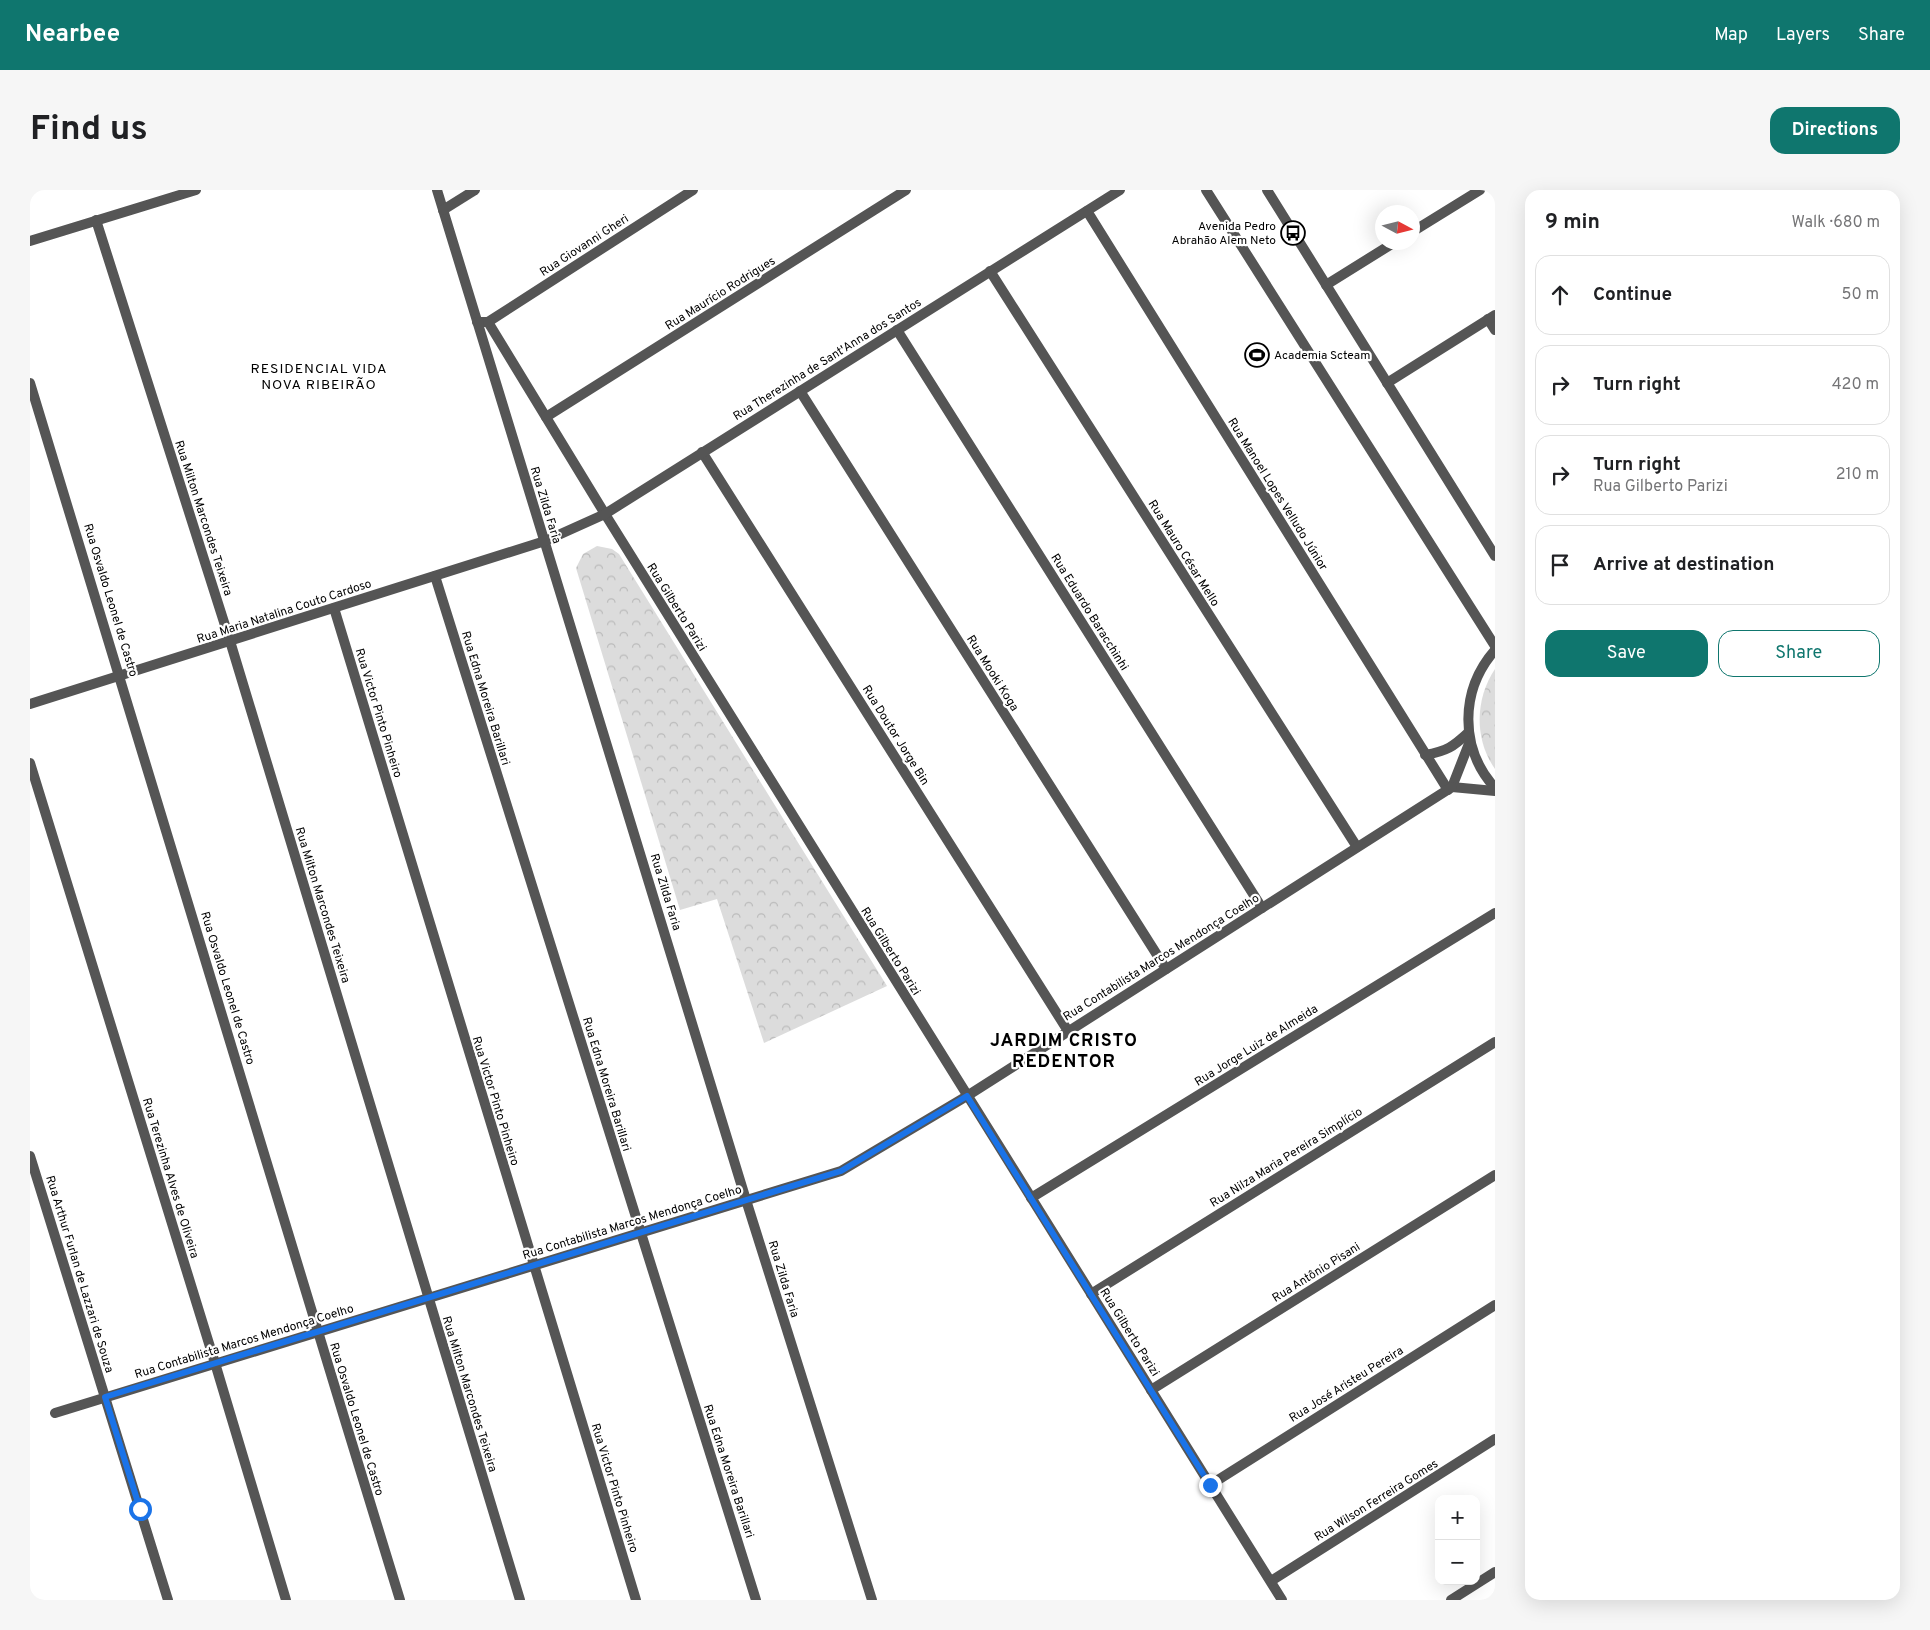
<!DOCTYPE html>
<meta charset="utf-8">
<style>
body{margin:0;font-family:Overpass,sans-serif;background:#f6f6f6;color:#202124}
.controls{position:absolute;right:15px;bottom:15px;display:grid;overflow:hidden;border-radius:10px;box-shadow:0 5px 20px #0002}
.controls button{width:45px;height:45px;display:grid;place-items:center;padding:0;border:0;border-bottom:1px solid #e0e0e0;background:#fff;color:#202124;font:25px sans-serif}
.compass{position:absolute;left:1345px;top:15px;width:45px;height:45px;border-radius:50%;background:#fff;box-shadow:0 5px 20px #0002;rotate:97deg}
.stop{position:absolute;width:15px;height:15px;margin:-11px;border:4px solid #1a73e8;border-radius:50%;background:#fff}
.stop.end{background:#1a73e8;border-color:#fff;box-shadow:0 1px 5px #0008}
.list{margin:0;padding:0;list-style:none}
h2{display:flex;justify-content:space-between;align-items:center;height:65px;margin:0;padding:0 20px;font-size:21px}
h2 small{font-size:16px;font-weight:400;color:#757577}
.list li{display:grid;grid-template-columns:32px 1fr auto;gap:15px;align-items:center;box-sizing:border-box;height:80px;margin:0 10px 10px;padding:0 10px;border:1px solid #e0e0e0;border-radius:15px}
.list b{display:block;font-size:19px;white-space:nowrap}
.list p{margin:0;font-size:16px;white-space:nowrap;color:#757577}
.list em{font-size:16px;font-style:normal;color:#757577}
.actions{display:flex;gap:10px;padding:15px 20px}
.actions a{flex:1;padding:11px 0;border:1px solid #0f766e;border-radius:15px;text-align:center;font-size:18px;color:#0f766e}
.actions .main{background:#0f766e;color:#fff}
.icon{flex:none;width:28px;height:28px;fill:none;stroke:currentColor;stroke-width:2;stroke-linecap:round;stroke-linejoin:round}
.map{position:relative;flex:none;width:1465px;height:1410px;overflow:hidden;border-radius:15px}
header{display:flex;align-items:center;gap:30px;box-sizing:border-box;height:70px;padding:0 25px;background:#0f766e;color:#fff}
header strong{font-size:24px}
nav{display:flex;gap:28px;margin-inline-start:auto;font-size:18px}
.intro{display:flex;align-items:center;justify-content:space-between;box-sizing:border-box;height:120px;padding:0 30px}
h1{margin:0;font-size:35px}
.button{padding:12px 22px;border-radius:15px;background:#0f766e;color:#fff;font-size:18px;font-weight:700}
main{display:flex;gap:30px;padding:0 30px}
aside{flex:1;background:#fff;border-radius:15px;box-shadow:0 5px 20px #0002}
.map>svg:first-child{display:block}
.park{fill:url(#park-crowns)}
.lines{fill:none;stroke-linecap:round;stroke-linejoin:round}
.minor{stroke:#555;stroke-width:10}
.tertiary{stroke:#555;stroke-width:10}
.route{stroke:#1a73e8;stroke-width:6}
.labels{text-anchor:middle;stroke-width:4.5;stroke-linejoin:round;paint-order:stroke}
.poi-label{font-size:12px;fill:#000;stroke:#fff;text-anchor:end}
.street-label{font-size:12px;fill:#000;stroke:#fff}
.neighbourhood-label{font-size:14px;letter-spacing:1px;fill:#000;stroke:#fff}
.district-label{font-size:18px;font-weight:bold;letter-spacing:1px;fill:#000;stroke:#fff}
</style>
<header>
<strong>Nearbee</strong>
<nav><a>Map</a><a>Layers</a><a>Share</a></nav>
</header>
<div class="intro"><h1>Find us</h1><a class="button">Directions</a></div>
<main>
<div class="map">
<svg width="1465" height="1410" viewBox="0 0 1465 1410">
<defs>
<pattern id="park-crowns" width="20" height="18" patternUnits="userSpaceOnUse" patternTransform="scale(1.25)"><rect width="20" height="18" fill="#dcdcdc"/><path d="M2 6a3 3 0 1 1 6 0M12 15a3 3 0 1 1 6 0" fill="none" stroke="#bbb"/></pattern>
</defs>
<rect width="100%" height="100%" fill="#fff"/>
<g class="park">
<polygon points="567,356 582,359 589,364 857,796 734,853 687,709 650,720 546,378 553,364"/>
<path d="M1465 479V579C1444 549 1445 509 1465 479Z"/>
</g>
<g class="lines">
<g class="minor">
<polyline points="407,0 716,1010 842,1410"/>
<polyline points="413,20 445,0"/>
<polyline points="1057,21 1418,600"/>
<polyline points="66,30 200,451 490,1410"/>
<polyline points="1382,42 1450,0"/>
<polyline points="0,51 166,0"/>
<polyline points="960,81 1327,657"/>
<polyline points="1296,95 1365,52"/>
<polyline points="1458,129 1465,140"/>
<polyline points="447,132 458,132 575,324 1252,1410"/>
<polyline points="458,132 663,0"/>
<polyline points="867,140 1232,718"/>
<path d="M0 193C127 598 245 1005 370 1410"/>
<polyline points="1357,193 1465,125"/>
<polyline points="770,201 1136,779"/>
<polyline points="516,227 876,0"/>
<polyline points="672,262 1038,841"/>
<polyline points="405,386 726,1410"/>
<polyline points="304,418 606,1410"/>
<path d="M1465 460C1430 500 1429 558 1465 598"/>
<polyline points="0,514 515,351 575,324 1090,0"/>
<path d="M1395 565C1417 561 1423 557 1439 542"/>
<polyline points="0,573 185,1173 256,1410"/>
<polyline points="1422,597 1440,551"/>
<polyline points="1422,597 1465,601"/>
<polyline points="1001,1008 1465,723"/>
<polyline points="1061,1104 1465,852"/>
<polyline points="1121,1200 1465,985"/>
<polyline points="25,1223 811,981 937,906 1422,597"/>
<polyline points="1180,1295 1465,1115"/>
<polyline points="1241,1391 1465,1249"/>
</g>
<g class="tertiary">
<polyline points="1176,0 1465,456"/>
<polyline points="1237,0 1465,366"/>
<polyline points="0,966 138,1410"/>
<polyline points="1421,1410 1465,1382"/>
</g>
</g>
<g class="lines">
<polyline class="route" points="110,1319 75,1207 811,981 937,906 1180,1295"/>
</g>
<defs>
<g id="bus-ring" transform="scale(1.25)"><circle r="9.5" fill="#fff" stroke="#000" stroke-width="1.5"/><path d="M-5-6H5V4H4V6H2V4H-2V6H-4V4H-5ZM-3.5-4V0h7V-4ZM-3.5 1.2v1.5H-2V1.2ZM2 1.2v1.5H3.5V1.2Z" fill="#000"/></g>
<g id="stadium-ring" transform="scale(1.25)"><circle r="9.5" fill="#fff" stroke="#000" stroke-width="1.5"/><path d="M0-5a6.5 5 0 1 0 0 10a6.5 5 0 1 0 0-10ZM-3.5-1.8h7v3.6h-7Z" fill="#000"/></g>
</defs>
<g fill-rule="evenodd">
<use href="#bus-ring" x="1263" y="43"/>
<use href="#stadium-ring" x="1227" y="165"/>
</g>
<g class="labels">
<g class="poi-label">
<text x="1246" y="40">Avenida Pedro<tspan x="1246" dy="14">Abrahão Alem Neto</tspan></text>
<text x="1244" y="169" text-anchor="start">Academia Scteam</text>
</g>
<g class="street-label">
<text transform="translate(554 55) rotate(-33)" y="4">Rua Giovanni Gheri</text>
<text transform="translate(690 103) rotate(-32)" y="4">Rua Maurício Rodrigues</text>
<text transform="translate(797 169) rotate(-32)" y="4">Rua Therezinha de Sant'Anna dos Santos</text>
<text transform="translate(1248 304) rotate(58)" y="4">Rua Manoel Lopes Velludo Júnior</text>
<text transform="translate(516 315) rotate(73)" y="4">Rua Zilda Faria</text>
<text transform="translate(174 328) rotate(72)" y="4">Rua Milton Marcondes Teixeira</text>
<text transform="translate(1154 363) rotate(58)" y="4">Rua Mauro César Mello</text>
<text transform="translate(81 410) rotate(73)" y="4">Rua Osvaldo Leonel de Castro</text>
<text transform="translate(647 417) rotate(58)" y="4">Rua Gilberto Parizi</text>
<text transform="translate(254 421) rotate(-18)" y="4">Rua Maria Natalina Couto Cardoso</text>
<text transform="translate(1060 422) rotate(58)" y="4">Rua Eduardo Baracchinhi</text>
<text transform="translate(963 483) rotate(58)" y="4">Rua Mooki Koga</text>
<text transform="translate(456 508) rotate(73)" y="4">Rua Edna Moreira Barillari</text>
<text transform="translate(349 523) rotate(73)" y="4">Rua Victor Pinto Pinheiro</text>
<text transform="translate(866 545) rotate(58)" y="4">Rua Doutor Jorge Bin</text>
<text transform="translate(636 702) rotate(73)" y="4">Rua Zilda Faria</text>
<text transform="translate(293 715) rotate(73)" y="4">Rua Milton Marcondes Teixeira</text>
<text transform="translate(861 761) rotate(58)" y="4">Rua Gilberto Parizi</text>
<text transform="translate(1131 767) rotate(-32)" y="4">Rua Contabilista Marcos Mendonça Coelho</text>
<text transform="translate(198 798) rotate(73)" y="4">Rua Osvaldo Leonel de Castro</text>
<text transform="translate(1226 855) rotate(-32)" y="4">Rua Jorge Luiz de Almeida</text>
<text transform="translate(577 894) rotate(73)" y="4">Rua Edna Moreira Barillari</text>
<text transform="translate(466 911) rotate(73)" y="4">Rua Victor Pinto Pinheiro</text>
<text transform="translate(1256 967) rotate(-32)" y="4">Rua Nilza Maria Pereira Simplício</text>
<text transform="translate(141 988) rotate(73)" y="4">Rua Terezinha Alves de Oliveira</text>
<text transform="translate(602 1032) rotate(-17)" y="4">Rua Contabilista Marcos Mendonça Coelho</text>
<text transform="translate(1286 1082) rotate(-32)" y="4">Rua Antônio Pisani</text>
<text transform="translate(50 1084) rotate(73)" y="4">Rua Arthur Furlan de Lazzari de Souza</text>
<text transform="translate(754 1089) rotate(73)" y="4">Rua Zilda Faria</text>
<text transform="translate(1100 1142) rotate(58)" y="4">Rua Gilberto Parizi</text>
<text transform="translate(214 1151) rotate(-17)" y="4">Rua Contabilista Marcos Mendonça Coelho</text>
<text transform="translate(1316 1194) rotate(-32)" y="4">Rua José Aristeu Pereira</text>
<text transform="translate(440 1204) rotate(73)" y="4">Rua Milton Marcondes Teixeira</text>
<text transform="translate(327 1229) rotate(73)" y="4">Rua Osvaldo Leonel de Castro</text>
<text transform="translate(699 1281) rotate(72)" y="4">Rua Edna Moreira Barillari</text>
<text transform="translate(585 1298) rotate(73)" y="4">Rua Victor Pinto Pinheiro</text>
<text transform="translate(1346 1310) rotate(-32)" y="4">Rua Wilson Ferreira Gomes</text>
</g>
<g class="neighbourhood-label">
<text x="289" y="183">RESIDENCIAL VIDA<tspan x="289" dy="16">NOVA RIBEIRÃO</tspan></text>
</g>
<g class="district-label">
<text x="1034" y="856">JARDIM CRISTO<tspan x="1034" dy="21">REDENTOR</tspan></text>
</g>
</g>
</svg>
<div class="controls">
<button>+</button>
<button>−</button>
</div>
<svg class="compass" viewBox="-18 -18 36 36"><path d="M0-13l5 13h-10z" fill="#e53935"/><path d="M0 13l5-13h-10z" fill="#757577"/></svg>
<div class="stop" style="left:110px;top:1319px"></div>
<div class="stop end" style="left:1180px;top:1295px"></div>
</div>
<aside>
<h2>9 min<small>Walk · 680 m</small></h2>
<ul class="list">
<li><svg class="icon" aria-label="ahead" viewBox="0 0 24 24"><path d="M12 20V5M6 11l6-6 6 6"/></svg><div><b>Continue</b></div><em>50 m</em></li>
<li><svg class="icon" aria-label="right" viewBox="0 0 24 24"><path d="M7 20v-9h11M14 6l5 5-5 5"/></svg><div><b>Turn right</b></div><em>420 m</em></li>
<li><svg class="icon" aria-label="right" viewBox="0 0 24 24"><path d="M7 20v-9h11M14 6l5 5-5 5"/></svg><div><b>Turn right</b><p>Rua Gilberto Parizi</p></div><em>210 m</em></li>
<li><svg class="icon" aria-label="arrive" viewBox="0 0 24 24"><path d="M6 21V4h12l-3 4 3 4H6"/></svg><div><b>Arrive at destination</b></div></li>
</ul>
<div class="actions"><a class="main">Save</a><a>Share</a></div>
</aside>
</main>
